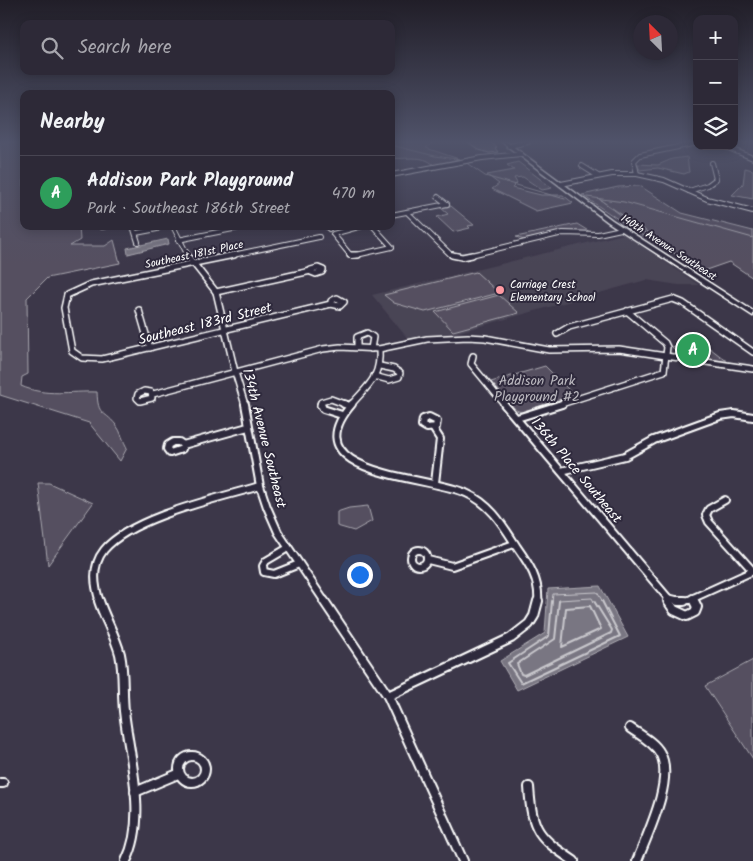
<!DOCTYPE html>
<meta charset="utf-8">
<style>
body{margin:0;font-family:Kalam,sans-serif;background:#35313f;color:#f1f3f6}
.controls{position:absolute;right:15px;top:15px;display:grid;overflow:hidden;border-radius:10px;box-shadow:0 2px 12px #0003}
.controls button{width:45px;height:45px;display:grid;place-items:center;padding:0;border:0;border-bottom:1px solid #484552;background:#2d2937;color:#f1f3f6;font:25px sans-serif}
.compass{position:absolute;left:633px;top:15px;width:45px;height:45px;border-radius:50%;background:#2d2937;box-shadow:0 2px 12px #0003;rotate:336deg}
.you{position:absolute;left:359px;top:574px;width:18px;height:18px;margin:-12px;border:4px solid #fff;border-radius:50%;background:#1a73e8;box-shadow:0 0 0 8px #1a73e833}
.badge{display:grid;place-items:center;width:32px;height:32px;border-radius:50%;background:#8bbbb9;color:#fff;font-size:16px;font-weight:700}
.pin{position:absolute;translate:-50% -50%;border:2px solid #fff;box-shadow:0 1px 5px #0006}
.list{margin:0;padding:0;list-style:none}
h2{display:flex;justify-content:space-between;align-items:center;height:65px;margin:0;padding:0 20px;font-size:21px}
h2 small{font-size:16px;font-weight:400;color:#a7a6ad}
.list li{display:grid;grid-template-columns:32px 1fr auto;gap:15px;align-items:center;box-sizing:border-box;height:75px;padding:0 20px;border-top:1px solid #484552}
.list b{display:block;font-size:19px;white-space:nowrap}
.list p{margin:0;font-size:16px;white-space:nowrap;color:#a7a6ad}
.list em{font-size:16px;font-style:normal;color:#a7a6ad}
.icon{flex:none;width:28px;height:28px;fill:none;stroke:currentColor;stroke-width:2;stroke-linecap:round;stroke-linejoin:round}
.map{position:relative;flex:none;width:753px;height:861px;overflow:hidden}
.search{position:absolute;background:#2d2937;box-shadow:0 2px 12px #0003;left:20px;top:20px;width:375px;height:55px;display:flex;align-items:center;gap:12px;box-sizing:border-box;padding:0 18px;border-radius:10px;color:#a7a6ad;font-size:19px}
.panel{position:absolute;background:#2d2937;box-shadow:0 2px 12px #0003;left:20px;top:90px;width:375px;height:140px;border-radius:10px}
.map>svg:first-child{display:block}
.built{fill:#494455}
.green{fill:#555060;stroke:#aaa8b0}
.water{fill:#797682;stroke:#afadb4}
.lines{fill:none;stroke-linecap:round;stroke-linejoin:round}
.shore-far1{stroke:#c9c8cd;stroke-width:1}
.shore{stroke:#c9c8cd;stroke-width:2}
.stream{stroke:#afadb4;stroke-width:1}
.building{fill:#666270;stroke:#fff}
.street-far3-casing{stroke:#fff;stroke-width:6}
.street-far2-casing{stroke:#fff;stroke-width:8}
.street-far1-casing{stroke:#fff;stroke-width:10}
.street-casing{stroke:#fff;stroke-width:12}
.secondary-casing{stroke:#fff;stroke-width:3}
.street-far3{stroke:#2f2a3d;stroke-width:4}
.street-far2{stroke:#2f2a3d;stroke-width:5}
.street-far1{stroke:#2f2a3d;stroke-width:6}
.street{stroke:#2f2a3d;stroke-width:8}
.secondary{fill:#2f2a3d;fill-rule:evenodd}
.poi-dot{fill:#ff9aa2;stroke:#2f2a3d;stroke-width:2}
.labels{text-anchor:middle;stroke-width:4;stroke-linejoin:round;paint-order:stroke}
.far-street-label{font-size:11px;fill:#fff;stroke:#2f2a3d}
.far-poi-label{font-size:11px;fill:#fff;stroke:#2f2a3d;text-anchor:start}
.street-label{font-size:14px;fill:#fff;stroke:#2f2a3d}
.park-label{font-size:14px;fill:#bbb9bf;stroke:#2f2a3d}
</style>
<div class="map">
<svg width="753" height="861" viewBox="0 0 753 861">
<rect width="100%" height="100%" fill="#3c3749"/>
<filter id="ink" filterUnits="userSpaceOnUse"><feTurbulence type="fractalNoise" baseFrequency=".02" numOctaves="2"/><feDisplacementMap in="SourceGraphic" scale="10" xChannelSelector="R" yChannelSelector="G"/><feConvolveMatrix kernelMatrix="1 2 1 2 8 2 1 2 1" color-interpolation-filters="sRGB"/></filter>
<g filter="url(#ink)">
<polygon class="built" points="624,234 699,285 678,285 646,280 413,345 372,295"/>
<g class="green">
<path d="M0 142H24V226H79L80 240 70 246H105L114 240 120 263 47 278 27 298 28 374 22 377 21 386C46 397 70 391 97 392 98 417 103 409 116 425 121 431 123 441 127 448L120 461 89 423 0 395Z"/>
<path d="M391 142H433L426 148 459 159 434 165C422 154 407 160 391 158Z"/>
<polygon points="687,157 689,172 684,174 658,168 640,170 637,164 658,165 672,159"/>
<polygon points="518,162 552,188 542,190 523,177 514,178 517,183 512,188 541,195 563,195 573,203 536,211 492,189 499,184 487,175 514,170 507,165"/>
<polygon points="745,168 753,170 753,199 732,195 743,184"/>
<polygon points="640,186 682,213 753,231 753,278 729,262 703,271 653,240 656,238 599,199 648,235 643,236 582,195 618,187"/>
<polygon points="451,206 474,225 468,226 470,228 453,232 437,217 448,214 441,208"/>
<polygon points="577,224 590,232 564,231 524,240 516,237"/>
<polygon points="476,272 499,293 425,312 394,303 384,295"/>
<polygon points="499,295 519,313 453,331 435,312"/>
<polygon points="697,339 698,339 728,362 677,353 672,347"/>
<polygon points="545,366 574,395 521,412 516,410 491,382"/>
<polygon points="38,483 49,483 93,503 48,565"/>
<polygon points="368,506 372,521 354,531 337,526 337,512 349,508"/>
<polygon points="753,660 753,759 705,686"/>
</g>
<g class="water">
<polygon points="168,239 169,244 128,254 127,248"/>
<polygon points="600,586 628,637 517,690 500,661 545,633 548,589"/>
</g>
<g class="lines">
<g class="shore-far1">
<polyline points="552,602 553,594 597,592 603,602"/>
<polyline points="559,602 559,600 592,598 594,602"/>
</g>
<g class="shore">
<polyline points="552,601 549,636 508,663 521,683 620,636 602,601"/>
<polyline points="559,601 555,639 517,664 521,674 524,675 611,633 612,630 594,601"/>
<polygon points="590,606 601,629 562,647 566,608"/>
</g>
<g class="stream">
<polyline points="391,145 435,156 464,160"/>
<polyline points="468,164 485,176 565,199"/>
<polyline points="587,197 624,202 753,238"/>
</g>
</g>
<polygon class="building" points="468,142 490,142 497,147 495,148 498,152 489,153 479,150"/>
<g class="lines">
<g class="street-far3-casing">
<g id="street-far3">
<polyline points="509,146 528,142"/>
<polyline points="723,146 753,158"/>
<polyline points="582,166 598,176"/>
<polyline points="637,174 634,161 640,155 697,143"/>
<polyline points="391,175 482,158 521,154"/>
<polyline points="561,184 612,174 637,174 664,180 707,199 753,211"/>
<polyline points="689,191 708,185 716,179 712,163"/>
<polyline points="438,197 447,204"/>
<polyline points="407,212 450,254 457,256"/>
<polyline points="391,215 447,204"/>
<polyline points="133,226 138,242"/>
<polyline points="173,226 188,256"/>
<polyline points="327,226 329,229"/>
<polyline points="102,227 106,226"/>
<polyline points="136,233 157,229"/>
<polyline points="178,240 248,226"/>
<polyline points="228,256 319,237"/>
<polyline points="351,256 333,234 362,226"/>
<polyline points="352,256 392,247 373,226"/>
<polyline points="467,256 563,233 598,234 621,229"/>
</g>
</g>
<g class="street-far2-casing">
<g id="street-far2">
<polyline points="187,255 216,292 235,372 245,405"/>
<polyline points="234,255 91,284 67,295 64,308 72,351 82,358 102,359 331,304"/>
<polyline points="350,255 358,255"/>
<polyline points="452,255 462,257 472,255"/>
<polygon points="318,268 323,270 322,272 316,274 311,272 311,270"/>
<polyline points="216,292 311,271"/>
<polygon points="337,298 344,302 340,306 331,304 331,301"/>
<polyline points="139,310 150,348"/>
<polyline points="557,334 569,327 673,299 683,303 753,352"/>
<polyline points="357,347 357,337 367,333 373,337 371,349"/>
<polyline points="473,356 471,364 505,405"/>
<polyline points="374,376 389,380 399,377 400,373 394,369 380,366"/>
<polygon points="144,391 151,392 152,398 140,401 137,398 138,394"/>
<polyline points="153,394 323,349 340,347 379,349 427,339 468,337 485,338 549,350 619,349 753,369"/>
<polyline points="320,405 321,402 331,399 347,405"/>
<path d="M351 405C368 385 381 378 379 349"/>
<polyline points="558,405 664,371 667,347 665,343 627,311"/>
</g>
</g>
<g class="street-far1-casing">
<g id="street-far1">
<polyline points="245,404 260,486 267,507 278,532 325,602"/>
<polyline points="321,404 323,409 342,415"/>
<polyline points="344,404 350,406"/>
<path d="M352 404C290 476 430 476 466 493 491 504 503 525 517 547 529 564 540 580 538 602"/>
<polyline points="504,404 668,598 680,601 689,600 753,571"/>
<polygon points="429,417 437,421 436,427 427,428 422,425 423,419"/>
<polyline points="517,418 562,404"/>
<polyline points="433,428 440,439 435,483"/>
<polygon points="173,442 179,442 183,445 182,449 170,453 167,449 168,445"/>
<polyline points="183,445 248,427"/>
<polyline points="561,471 625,456 654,440 720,416 734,414 753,417"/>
<polyline points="725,500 709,509 706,515 709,522 753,571"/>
<polyline points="288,548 266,561 263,566 264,572 274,574 299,564"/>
<circle cx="419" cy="558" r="8"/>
<polyline points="428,560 452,566 514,544"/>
<polyline points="668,598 668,602"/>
<polyline points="693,598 695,602"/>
<path d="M100 602C94 585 92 565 104 550 131 517 219 498 260 486"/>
</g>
</g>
<g class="street-casing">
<g id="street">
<path d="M99 601C105 619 115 635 120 654 124 672 122 692 124 711 129 757 148 818 126 861"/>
<polyline points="324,601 388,696 463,861"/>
<polyline points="668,601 674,610 687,616 695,612 697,607 694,601"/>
<polyline points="678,601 684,601"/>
<polyline points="388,696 511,638 529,624 534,616 538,601"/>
<path d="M630 728C640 735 654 742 660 753 675 779 647 835 637 861"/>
<circle cx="192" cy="769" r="13"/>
<polyline points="0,783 3,783"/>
<path d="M529 787C532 831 538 837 574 861"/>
<polyline points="135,792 178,774"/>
</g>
</g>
<g class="secondary-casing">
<polygon id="secondary" points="502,142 507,142 612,220 753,311 753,316 608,222"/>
</g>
<use href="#street-far3" class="street-far3"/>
<use href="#street-far2" class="street-far2"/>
<use href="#street-far1" class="street-far1"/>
<use href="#street" class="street"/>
<use href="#secondary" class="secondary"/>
</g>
</g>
<linearGradient id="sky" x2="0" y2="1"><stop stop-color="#211e28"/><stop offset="0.54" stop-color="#50536a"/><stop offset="1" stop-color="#50536a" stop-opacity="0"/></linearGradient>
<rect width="753" height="263" fill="url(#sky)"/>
<circle class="poi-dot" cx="500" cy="290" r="5"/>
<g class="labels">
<g class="far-street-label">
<text transform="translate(669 247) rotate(33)" y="4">140th Avenue Southeast</text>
<text transform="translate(194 254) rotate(-12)" y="4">Southeast 181st Place</text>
</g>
<g class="far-poi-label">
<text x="510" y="288">Carriage Crest<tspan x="510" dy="13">Elementary School</tspan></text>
</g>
<g class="street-label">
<text transform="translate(205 323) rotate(-14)" y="5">Southeast 183rd Street</text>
<text transform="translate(265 438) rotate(76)" y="5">134th Avenue Southeast</text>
<text transform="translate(577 470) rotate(50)" y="5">136th Place Southeast</text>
</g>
<g class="park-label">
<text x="537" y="385">Addison Park<tspan x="537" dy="16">Playground #2</tspan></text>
</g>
</g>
</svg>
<div class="controls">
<button>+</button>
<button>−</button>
<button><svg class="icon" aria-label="layers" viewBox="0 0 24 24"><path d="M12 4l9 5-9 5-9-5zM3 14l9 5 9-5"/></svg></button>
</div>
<svg class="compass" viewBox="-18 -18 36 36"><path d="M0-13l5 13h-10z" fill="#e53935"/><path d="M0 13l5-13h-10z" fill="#a7a6ad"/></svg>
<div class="you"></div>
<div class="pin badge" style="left:693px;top:350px;background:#2e9e5b">A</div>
<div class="search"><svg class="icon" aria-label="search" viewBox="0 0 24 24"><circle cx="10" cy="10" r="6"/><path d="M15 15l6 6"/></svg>Search here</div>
<section class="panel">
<h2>Nearby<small></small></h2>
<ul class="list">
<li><span class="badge" style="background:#2e9e5b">A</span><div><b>Addison Park Playground</b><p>Park · Southeast 186th Street</p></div><em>470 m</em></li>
</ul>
</section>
</div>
